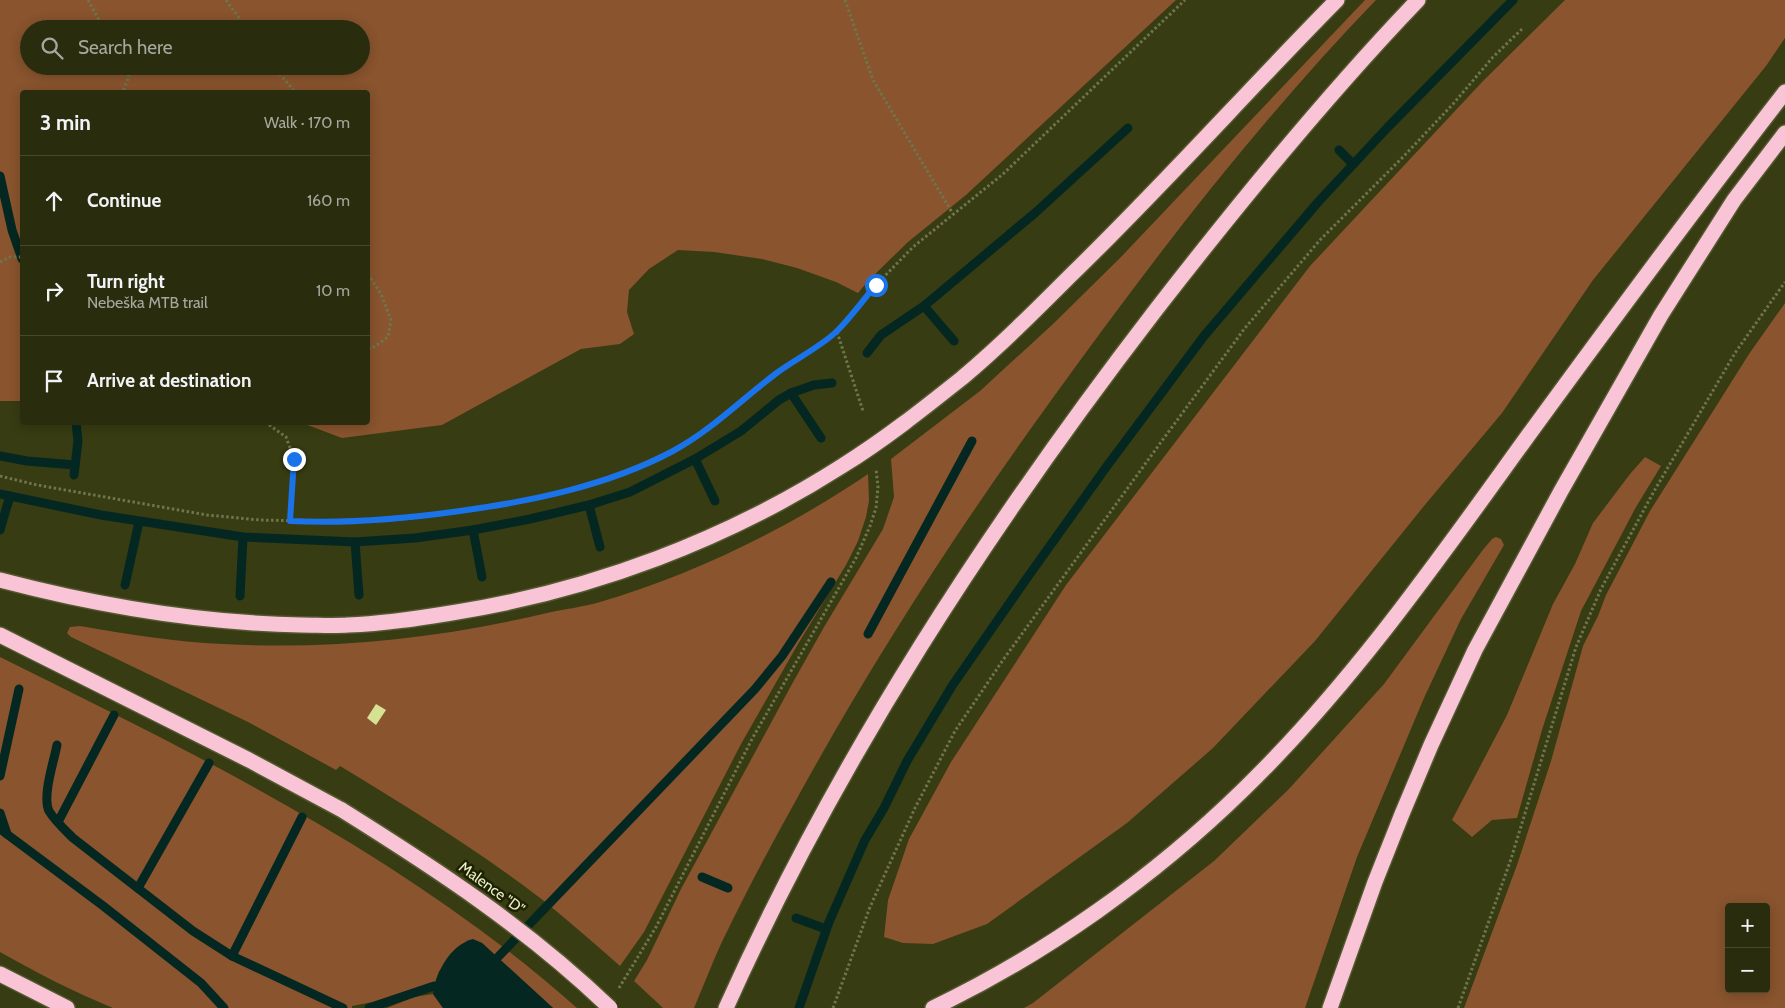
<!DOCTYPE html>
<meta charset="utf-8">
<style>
body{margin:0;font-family:Cabin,sans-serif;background:#35391c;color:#f1f3f6}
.controls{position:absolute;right:15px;bottom:15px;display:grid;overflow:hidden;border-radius:5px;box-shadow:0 2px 12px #0003}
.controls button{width:45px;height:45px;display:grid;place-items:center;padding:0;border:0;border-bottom:1px solid #45492e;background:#292d0e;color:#f1f3f6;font:25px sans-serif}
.stop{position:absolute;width:15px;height:15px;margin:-11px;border:4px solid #1a73e8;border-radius:50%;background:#fff}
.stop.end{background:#1a73e8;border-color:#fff;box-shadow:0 1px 5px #0008}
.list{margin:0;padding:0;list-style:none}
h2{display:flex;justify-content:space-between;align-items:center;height:65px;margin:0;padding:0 20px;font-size:21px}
h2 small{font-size:16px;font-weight:400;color:#a5a89e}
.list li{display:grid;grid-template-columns:32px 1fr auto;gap:15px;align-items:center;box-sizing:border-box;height:90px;padding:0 20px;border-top:1px solid #45492e}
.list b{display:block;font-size:19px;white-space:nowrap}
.list p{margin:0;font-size:16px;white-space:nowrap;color:#a5a89e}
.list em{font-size:16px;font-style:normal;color:#a5a89e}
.icon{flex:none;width:28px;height:28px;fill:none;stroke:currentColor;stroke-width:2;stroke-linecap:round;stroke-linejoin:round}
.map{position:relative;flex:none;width:1785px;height:1008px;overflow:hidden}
.search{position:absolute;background:#292d0e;box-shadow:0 2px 12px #0003;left:20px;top:20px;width:350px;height:55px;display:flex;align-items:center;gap:12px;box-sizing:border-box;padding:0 18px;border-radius:28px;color:#a5a89e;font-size:19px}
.panel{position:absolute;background:#292d0e;box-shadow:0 2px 12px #0003;left:20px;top:90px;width:350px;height:335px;border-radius:5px}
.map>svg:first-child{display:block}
.green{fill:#89542e;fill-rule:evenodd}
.water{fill:#042821}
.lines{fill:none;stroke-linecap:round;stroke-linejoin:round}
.stream{stroke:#042821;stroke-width:9}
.building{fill:#d6e292}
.highway-casing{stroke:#53592f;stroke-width:18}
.path{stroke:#6f754c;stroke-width:3;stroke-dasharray:2.5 2.5;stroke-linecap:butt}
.highway{stroke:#f9c4d6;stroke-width:15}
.highway-bridge-casing{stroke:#53592f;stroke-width:18;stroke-linecap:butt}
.highway-bridge{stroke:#f9c4d6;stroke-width:15}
.route{stroke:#1a73e8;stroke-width:6}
.labels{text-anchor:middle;stroke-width:5;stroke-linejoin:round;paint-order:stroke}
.street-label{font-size:15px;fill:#e9f0c9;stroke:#1f2202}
</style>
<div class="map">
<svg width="1785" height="1008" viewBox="0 0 1785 1008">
<rect width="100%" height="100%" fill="#373c12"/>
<g class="green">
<path d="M0 0H1176L966 195 908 242 869 280 858 293 836 282 797 268 762 259 714 252 678 250 649 269 629 290 627 312 634 334 620 344 581 349 442 425 342 438 302 423 368 422V92H22V401H0ZM29 29H361V66H29Z"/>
<path d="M1365 0H1376C1259 121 1153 259 1055 395 962 523 876 655 800 793 772 843 745 894 720 946 711 966 703 987 694 1008H663L634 981 647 960 681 889 792 684 824 627 883 529 894 497 891 459 980 391 1053 324 1120 258Z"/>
<polygon points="1565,0 1785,0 1785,38 1766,66 1593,280 1502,413 1424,506 1315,641 1213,748 1127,823 987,924 933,944 903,943 884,937 888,900 909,839 951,762 1066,585 1310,266 1483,81"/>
<path d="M1785 303V1008H1464L1517 865 1551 761 1583 646 1598 616 1606 595 1650 511 1749 354ZM1729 907H1766V989H1729Z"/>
<polygon points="1645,457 1661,466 1636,507 1581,611 1542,730 1517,818 1492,820 1472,837 1452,820 1507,715 1553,604 1575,564 1593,523 1630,474"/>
<path d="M868 474 869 501 866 517 858 541 846 565 798 644 741 744 644 932 620 966C595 944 570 922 544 901 479 851 409 808 340 766L336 770 248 722 71 637 67 633 70 627 80 626C127 634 175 642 223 644 333 650 441 638 547 613 565 609 583 607 600 602 692 575 789 528 868 474Z"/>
<polygon points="1496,537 1501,539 1504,545 1461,619 1424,698 1357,857 1305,1008 1024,1008 1033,1003 1214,861 1288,790 1384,684 1482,551 1492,539"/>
<path d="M0 657C202 757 407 857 577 1008H553L482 943 473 940 439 971 435 982 373 1002 352 1006V1008H113C74 992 37 973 0 952Z"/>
<polygon points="433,994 443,1008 387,1008 414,997"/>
</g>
<path class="water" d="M473 939 482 943 553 1008H443L433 994C436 972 450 945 473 939Z"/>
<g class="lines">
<g class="stream">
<polyline points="1339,150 1353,164"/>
<polyline points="0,176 12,230 22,259"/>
<polyline points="924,306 954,341"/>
<polyline points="867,353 881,335 924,306 1035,213 1128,128"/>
<polyline points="791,393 821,438"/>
<polyline points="0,456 27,461 75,465"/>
<polyline points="695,459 715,501"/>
<polyline points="74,475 78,441 76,422"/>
<polyline points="0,494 101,515 243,537 355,542 415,538 473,530 530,519 589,505 630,492 695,459 741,431 779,400 791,393 814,385 832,383"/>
<polyline points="589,505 600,547"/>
<polyline points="0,530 10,496"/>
<polyline points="473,530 482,577"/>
<polyline points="355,542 359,595"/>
<polyline points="125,585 139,522"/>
<polyline points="240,596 243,537"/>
<polyline points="868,634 972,441"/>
<path d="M57 745C54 761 42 796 49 811 55 821 65 830 73 838L193 931 232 956 343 1008"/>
<polyline points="0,776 19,689"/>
<polyline points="0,813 7,834"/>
<polyline points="58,822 114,715"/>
<polyline points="0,829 102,905 201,983 224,1008"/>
<polyline points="702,877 728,888"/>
<polyline points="138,888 209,763"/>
<polyline points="796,918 826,929"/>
<polyline points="232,956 302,817"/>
<polyline points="498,957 755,689 782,656 831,582"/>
<polyline points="369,1008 434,986"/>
<polyline points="799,1008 829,922 865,840 884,808 907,761 952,686 1027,578 1107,466 1204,336 1319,201 1388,127 1513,0"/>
</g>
</g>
<polygon class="building" points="376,704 386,710 376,725 367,718"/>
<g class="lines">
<g class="highway-casing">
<g id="highway">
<path d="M0 580C99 606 199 623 301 625 317 625 333 626 348 625 384 624 421 618 457 612 593 590 726 540 842 466 884 440 923 409 962 378 1000 346 1035 311 1070 276 1162 187 1247 91 1337 0"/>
<polyline points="0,635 249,760 342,810"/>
<polyline points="0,974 67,1008"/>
<path d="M726 1008C838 758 989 527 1155 311 1238 204 1325 97 1418 0"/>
<path d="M933 1008C1046 954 1154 877 1244 789 1353 683 1441 556 1530 433 1614 318 1698 204 1785 92"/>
<polyline points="1330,1008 1375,882 1402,814 1431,745 1475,650 1561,491 1661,315 1734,200 1785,133"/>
</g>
</g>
<g class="path">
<polyline points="88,0 104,29"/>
<polyline points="226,0 247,29"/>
<polyline points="845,0 873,80 953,214"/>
<polyline points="273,66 295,92"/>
<polyline points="119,92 123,91 129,76 124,66"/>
<polyline points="0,262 10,257 22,257"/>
<polyline points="368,274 381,294 391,320 388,337 371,349 368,348"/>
<polyline points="837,332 863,411"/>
<polyline points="265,422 286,437 294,459 290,521"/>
<polyline points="0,476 37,485 207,515 260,520 347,522 405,519 504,505 575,489 641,467 674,451 709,428 779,372 837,332 876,285 913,247 1003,174 1185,0"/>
<polyline points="619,988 656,927 752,739 856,558 870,526 876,508 878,487 876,469"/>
<polyline points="833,1008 870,907 915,808 955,731 1003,660 1164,438 1245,328 1320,240 1403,157 1453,104 1493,57 1523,28"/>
<polyline points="1458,1008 1511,859 1576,647 1601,589 1653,493 1735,353 1785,282"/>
</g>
<use href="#highway" class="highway"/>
<g class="highway-bridge-casing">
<path id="highway-bridge" d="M342 810C438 870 528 929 610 1008"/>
</g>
<use href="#highway-bridge" class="highway-bridge"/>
</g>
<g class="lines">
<path class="route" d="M294 459 290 521C347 524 403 519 460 511 532 501 607 486 673 451 712 430 743 398 778 372 796 359 823 345 837 331 851 317 863 300 876 285"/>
</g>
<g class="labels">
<g class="street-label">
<text transform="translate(492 888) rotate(36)" y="5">Malence "D"</text>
</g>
</g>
</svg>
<div class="controls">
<button>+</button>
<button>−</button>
</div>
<div class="stop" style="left:876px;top:285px"></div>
<div class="stop end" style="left:294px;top:459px"></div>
<div class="search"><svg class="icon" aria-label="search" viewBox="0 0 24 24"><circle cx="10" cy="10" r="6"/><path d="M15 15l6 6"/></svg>Search here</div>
<section class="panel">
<h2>3 min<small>Walk · 170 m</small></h2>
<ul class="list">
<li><svg class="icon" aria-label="ahead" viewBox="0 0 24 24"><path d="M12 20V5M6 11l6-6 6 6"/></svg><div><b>Continue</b></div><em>160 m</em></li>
<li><svg class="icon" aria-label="right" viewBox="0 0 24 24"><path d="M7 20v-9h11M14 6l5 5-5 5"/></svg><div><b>Turn right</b><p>Nebeška MTB trail</p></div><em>10 m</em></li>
<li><svg class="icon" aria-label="arrive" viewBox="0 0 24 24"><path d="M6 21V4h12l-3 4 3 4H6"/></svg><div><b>Arrive at destination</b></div></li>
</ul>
</section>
</div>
